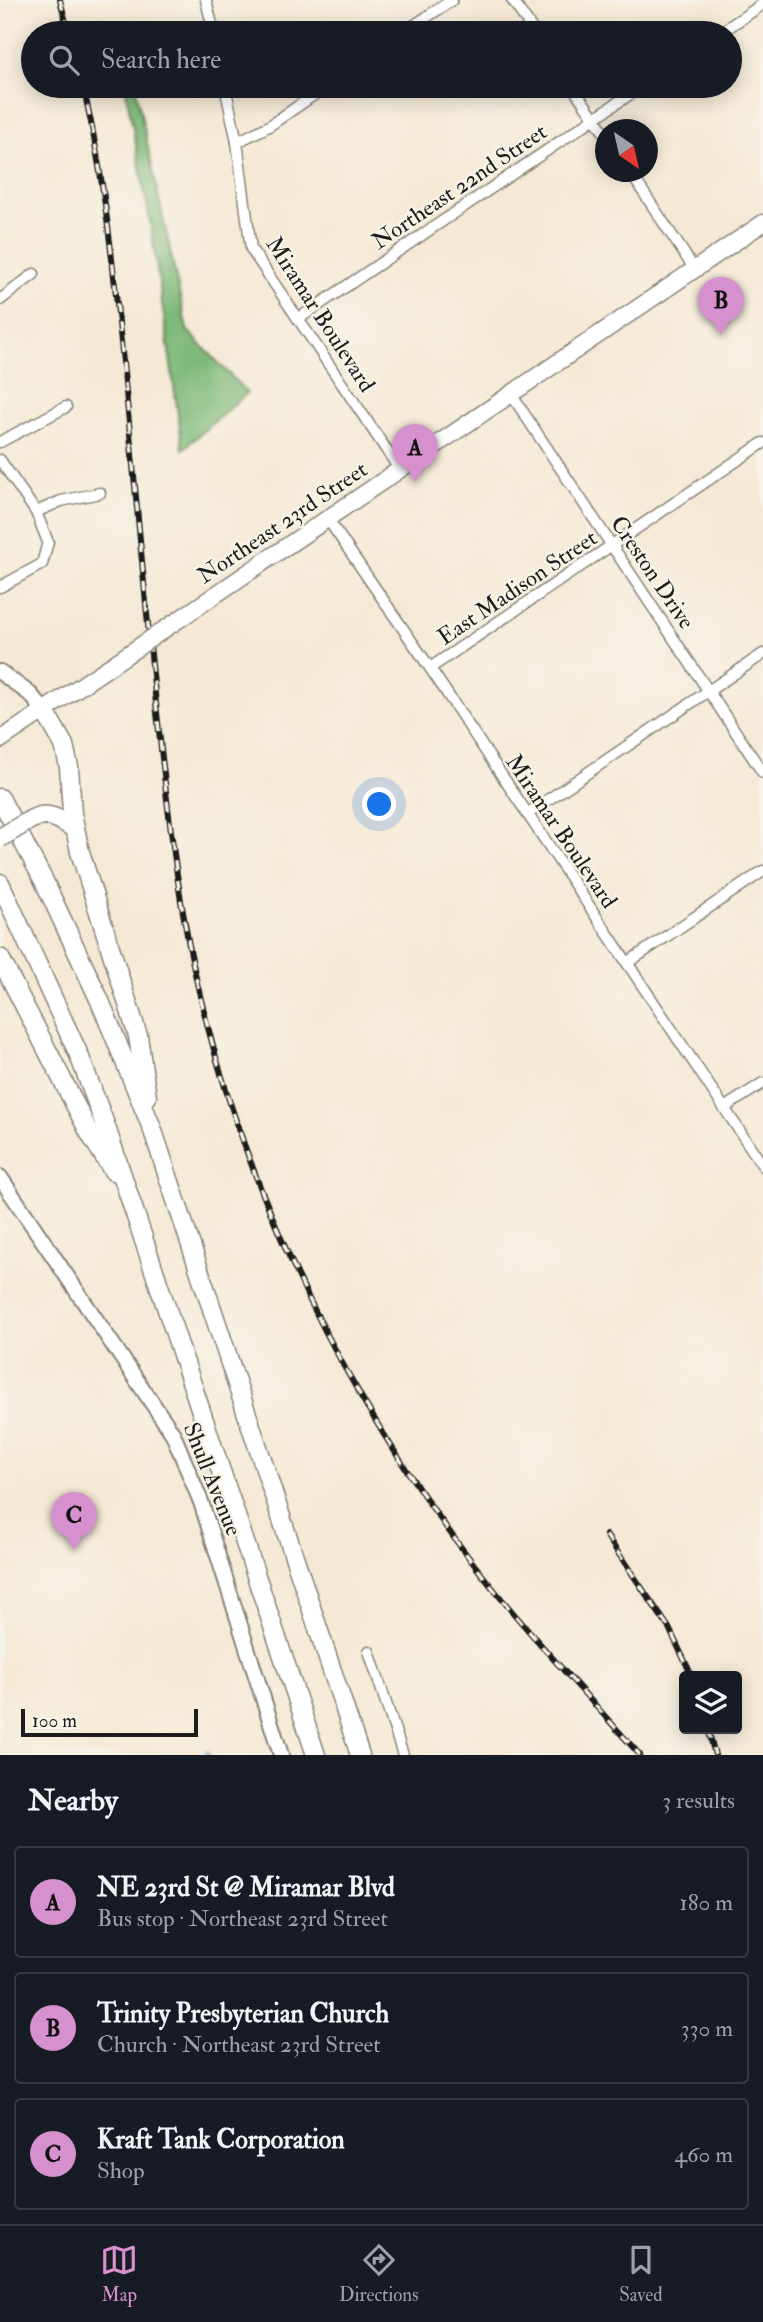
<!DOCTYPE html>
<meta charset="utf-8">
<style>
body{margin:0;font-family:"IM FELL Double Pica",serif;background:#242831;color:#f1f3f6}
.controls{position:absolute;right:21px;bottom:21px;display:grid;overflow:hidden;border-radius:7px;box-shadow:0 4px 18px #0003}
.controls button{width:63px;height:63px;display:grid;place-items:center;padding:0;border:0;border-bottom:2px solid #363941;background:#171b24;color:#f1f3f6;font:35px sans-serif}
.compass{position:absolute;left:595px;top:119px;width:63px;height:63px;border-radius:50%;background:#171b24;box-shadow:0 4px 18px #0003;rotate:146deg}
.scale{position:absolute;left:21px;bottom:18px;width:177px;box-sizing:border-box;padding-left:7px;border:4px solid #1c1c1c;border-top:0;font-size:19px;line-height:24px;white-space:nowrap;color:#1c1c1c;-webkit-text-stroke:5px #f7f3e8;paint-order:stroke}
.you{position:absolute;left:380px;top:805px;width:24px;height:24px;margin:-18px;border:5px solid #fff;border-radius:50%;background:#1a73e8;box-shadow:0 0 0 10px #1a73e833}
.badge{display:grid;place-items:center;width:46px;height:46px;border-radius:50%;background:#d690ce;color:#111;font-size:23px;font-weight:700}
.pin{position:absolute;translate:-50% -58px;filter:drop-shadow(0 2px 4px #0008)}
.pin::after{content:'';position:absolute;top:37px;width:24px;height:21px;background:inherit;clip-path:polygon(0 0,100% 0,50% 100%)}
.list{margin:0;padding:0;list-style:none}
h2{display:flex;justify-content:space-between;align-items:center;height:91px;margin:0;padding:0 28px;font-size:30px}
h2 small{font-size:23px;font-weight:400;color:#9ea1a6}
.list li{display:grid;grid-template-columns:46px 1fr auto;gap:21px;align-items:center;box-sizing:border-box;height:112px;margin:0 14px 14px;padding:0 14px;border:2px solid #363941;border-radius:7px}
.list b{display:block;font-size:26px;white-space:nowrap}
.list p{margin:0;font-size:23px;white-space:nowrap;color:#9ea1a6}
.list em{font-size:23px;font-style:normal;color:#9ea1a6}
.icon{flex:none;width:38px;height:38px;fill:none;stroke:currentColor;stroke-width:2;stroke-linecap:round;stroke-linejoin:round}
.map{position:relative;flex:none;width:763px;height:1755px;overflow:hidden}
.search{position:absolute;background:#171b24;box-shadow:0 4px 18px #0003;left:21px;right:21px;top:21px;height:77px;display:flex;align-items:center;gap:18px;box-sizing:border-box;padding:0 24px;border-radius:38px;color:#9ea1a6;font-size:26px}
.sheet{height:469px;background:#171b24}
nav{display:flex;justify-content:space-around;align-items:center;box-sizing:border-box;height:98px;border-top:2px solid #363941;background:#171b24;font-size:19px;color:#9ea1a6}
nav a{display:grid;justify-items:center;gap:4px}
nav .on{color:#d690ce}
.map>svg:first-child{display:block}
.forest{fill:#7db878;stroke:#4c6a4a;stroke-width:2}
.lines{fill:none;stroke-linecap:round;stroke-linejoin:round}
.stream{stroke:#4fa4cb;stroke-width:3.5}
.street-casing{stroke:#888278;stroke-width:13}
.secondary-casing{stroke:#888278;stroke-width:18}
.primary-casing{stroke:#888278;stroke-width:19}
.highway-casing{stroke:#888278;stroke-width:21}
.street{stroke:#fff;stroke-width:10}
.secondary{stroke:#fff;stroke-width:14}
.primary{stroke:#fff;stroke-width:16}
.highway{stroke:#fff;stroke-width:18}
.rail-casing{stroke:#1c1c1c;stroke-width:6}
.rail{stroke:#f7f3e8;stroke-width:3.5;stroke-dasharray:10;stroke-linecap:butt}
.primary-bridge-casing{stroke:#888278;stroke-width:19;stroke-linecap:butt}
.highway-bridge-casing{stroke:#888278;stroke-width:21;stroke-linecap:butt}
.primary-bridge{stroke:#fff;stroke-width:16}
.highway-bridge{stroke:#fff;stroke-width:18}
.labels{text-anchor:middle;stroke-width:5;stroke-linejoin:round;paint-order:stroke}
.street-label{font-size:23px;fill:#1c1c1c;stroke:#f7f3e8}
</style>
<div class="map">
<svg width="763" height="1755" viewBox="0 0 763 1755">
<rect width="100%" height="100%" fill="#f7f3e8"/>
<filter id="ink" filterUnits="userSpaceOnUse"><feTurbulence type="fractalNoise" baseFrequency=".0143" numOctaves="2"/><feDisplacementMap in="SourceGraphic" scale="14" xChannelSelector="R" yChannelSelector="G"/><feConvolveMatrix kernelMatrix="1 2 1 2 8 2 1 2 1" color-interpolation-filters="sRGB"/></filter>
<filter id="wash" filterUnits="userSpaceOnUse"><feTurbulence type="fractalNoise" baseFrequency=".00686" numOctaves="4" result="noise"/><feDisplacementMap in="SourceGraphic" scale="28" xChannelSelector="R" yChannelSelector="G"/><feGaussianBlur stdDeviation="1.57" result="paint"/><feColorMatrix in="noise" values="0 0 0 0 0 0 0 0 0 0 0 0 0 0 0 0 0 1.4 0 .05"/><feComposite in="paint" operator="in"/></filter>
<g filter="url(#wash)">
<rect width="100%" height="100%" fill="#f5e9d5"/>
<polygon class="forest" points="125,86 135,86 187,330 247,393 183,449 151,226"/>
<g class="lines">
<polyline class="stream" points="207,1752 209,1755"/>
</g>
</g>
<g filter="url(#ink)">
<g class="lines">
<g class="street-casing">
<g id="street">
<polyline points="206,0 214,33"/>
<polyline points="512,0 535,33"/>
<polyline points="403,33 452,0"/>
<polyline points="720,33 763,4"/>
<polyline points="225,86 237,142 251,249 400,470"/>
<polyline points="572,86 606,135"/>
<polyline points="237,142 269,126 327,86"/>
<polyline points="630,172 695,270"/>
<polyline points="0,300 34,274"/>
<polyline points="298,319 642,86"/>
<polyline points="511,394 763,773"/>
<polyline points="0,442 66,407"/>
<polyline points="0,460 36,512 48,542 42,564 0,587"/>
<polyline points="36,512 61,501 100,493"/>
<polyline points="327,518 430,668 763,1166"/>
<polyline points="430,668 763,443"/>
<polyline points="527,814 763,654"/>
<polyline points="627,963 763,871"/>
<polyline points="724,1108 763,1083"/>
<polyline points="369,1651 403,1755"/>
</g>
</g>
<g class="secondary-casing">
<g id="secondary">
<polyline points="0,672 30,694 44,710"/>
<polyline points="0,1177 173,1434 201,1502 281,1755"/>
</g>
</g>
<g class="primary-casing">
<g id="primary">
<polyline points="187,614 763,223"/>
<polyline points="0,740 109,667"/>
</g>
</g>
<g class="highway-casing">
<g id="highway">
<polyline points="44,710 64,745 69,767 72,813 80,852 138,1036 147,1097"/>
<polyline points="0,798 44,881 100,1001 152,1128 360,1755"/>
<path d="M25 823C47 809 55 817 75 829"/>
<polyline points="0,883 79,1055 106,1127 316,1755"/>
<polyline points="0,958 89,1132 113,1171"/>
</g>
</g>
<use href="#street" class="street"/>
<use href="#secondary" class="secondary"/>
<use href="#primary" class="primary"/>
<use href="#highway" class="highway"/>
<g class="rail-casing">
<g id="rail">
<polyline points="60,0 69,33"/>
<path d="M83 86C106 183 115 283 125 382 141 542 153 702 175 861 209 1115 317 1361 473 1563 525 1631 584 1692 640 1755"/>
<polyline points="606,1535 669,1628 692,1676"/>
<polyline points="708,1729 715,1755"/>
</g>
</g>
<use href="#rail" class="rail"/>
<g class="primary-bridge-casing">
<polyline id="primary-bridge" points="109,667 187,614"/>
</g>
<g class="highway-bridge-casing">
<polyline id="highway-bridge" points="0,838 25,823"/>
</g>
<use href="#primary-bridge" class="primary-bridge"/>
<use href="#highway-bridge" class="highway-bridge"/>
</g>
</g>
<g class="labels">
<g class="street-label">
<text transform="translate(459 186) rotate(-34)" y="8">Northeast 22nd Street</text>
<text transform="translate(321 314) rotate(57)" y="8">Miramar Boulevard</text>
<text transform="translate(282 522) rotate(-34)" y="8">Northeast 23rd Street</text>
<text transform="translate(653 572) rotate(56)" y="8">Creston Drive</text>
<text transform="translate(517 587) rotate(-34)" y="8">East Madison Street</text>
<text transform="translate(562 831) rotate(56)" y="8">Miramar Boulevard</text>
<text transform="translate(213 1479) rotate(68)" y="8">Shull Avenue</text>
</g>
</g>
</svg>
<div class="controls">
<button><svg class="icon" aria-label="layers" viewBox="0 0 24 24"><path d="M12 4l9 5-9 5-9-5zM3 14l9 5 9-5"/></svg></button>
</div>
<svg class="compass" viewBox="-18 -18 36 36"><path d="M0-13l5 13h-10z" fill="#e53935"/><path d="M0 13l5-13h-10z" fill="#9ea1a6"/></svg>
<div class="scale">100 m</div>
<div class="you"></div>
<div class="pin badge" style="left:415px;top:482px">A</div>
<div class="pin badge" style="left:721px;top:335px">B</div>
<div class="pin badge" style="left:74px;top:1550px">C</div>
<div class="search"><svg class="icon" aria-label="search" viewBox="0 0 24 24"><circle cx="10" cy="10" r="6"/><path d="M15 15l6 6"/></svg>Search here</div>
</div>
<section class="sheet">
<h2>Nearby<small>3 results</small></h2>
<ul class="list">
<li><span class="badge">A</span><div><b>NE 23rd St @ Miramar Blvd</b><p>Bus stop · Northeast 23rd Street</p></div><em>180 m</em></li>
<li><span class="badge">B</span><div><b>Trinity Presbyterian Church</b><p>Church · Northeast 23rd Street</p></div><em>330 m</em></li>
<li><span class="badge">C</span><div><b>Kraft Tank Corporation</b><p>Shop</p></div><em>460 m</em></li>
</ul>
</section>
<nav>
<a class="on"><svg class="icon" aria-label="map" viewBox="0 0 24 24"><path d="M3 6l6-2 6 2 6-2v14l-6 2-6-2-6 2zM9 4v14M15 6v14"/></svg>Map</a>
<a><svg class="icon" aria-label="directions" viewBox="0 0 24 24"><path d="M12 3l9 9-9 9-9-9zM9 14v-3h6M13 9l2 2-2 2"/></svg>Directions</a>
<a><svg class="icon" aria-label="saved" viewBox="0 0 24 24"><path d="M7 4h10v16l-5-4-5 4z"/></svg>Saved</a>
</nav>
